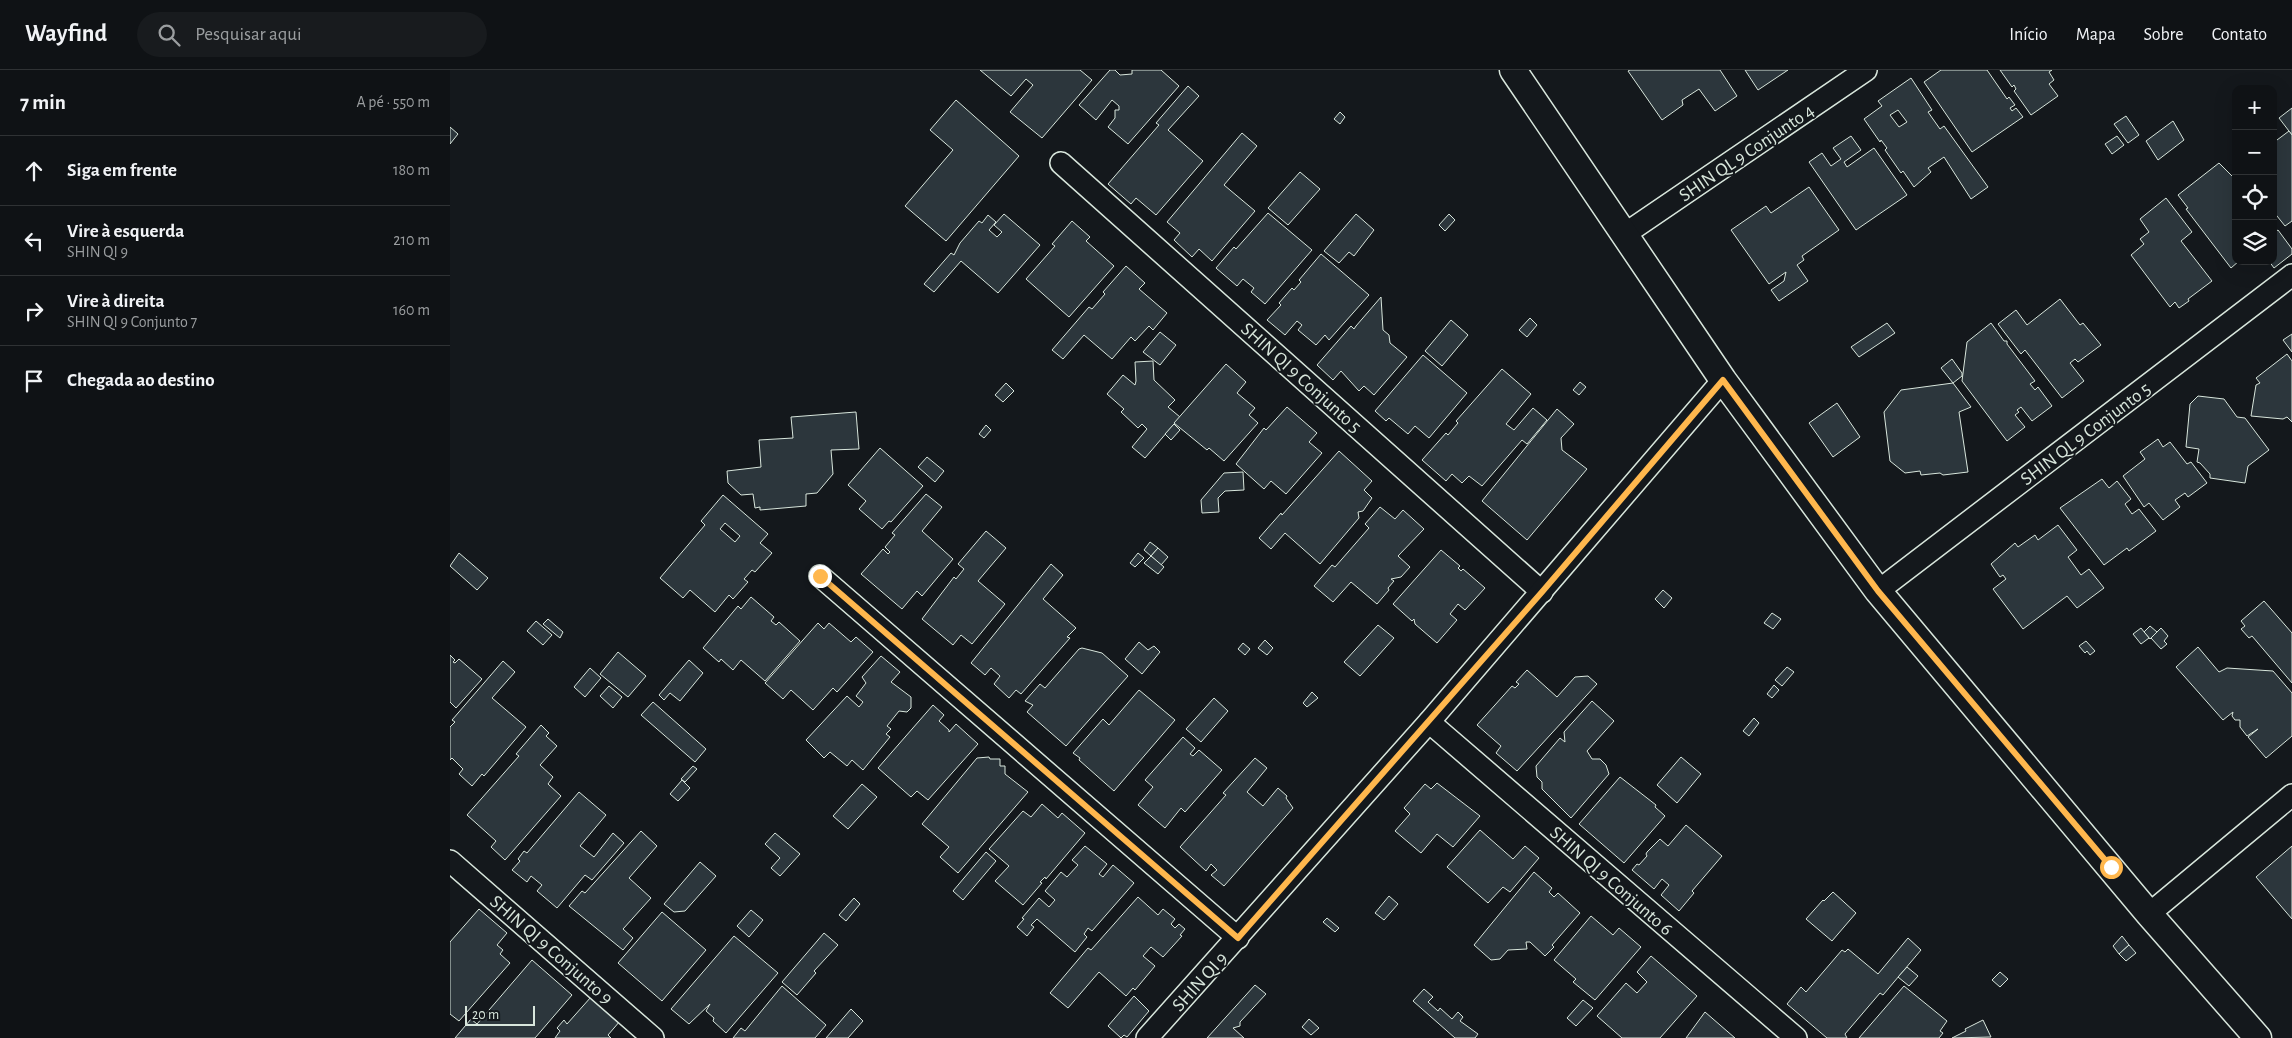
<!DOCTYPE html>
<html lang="pt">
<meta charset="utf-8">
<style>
body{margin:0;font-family:"Alegreya Sans",sans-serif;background:#181b1e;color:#f1f3f6}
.controls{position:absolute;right:15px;top:15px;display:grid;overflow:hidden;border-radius:10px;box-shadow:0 5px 20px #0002}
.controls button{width:45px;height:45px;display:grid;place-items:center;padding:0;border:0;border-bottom:1px solid #2f3234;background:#0f1215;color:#f1f3f6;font:25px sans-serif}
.scale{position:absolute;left:15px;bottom:12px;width:70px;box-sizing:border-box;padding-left:5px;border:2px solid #d8e6dc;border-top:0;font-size:14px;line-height:18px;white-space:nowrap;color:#d8e6dc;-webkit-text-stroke:4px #14181c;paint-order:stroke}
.stop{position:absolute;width:15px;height:15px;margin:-11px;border:4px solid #ffb74d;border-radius:50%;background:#fff}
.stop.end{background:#ffb74d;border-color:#fff;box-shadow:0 1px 5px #0008}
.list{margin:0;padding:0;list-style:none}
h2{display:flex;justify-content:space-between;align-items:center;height:65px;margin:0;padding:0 20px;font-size:21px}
h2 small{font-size:16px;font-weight:400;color:#9b9ea0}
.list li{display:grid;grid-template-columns:32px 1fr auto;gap:15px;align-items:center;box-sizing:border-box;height:70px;padding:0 20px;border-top:1px solid #2f3234}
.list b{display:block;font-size:19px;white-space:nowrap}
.list p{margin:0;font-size:16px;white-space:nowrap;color:#9b9ea0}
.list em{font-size:16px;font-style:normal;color:#9b9ea0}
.icon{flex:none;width:28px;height:28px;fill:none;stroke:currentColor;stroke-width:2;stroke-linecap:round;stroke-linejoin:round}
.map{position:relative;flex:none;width:1842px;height:968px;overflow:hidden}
header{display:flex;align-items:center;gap:30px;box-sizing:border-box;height:70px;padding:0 25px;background:#0f1215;border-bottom:1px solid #2f3234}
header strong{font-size:24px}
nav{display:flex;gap:28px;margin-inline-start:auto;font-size:18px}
.search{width:350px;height:45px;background:#181b1e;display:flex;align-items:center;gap:12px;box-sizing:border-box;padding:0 18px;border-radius:28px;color:#9b9ea0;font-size:19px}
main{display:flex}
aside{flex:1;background:#0f1215}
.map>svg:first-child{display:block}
.building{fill:#2c363c;stroke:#d8e6dc;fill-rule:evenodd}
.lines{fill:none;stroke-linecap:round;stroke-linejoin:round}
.minor-casing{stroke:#d8e6dc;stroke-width:24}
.tertiary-casing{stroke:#d8e6dc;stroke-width:29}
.minor{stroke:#14181c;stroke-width:21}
.tertiary{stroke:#14181c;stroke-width:26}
.route{stroke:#ffb74d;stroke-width:6}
.labels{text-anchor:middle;stroke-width:4;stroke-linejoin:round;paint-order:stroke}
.street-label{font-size:19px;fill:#d8e6dc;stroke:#14181c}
</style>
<header>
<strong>Wayfind</strong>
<div class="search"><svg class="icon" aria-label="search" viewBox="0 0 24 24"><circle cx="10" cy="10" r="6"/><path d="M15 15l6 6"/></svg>Pesquisar aqui</div>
<nav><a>Início</a><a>Mapa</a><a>Sobre</a><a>Contato</a></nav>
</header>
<main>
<aside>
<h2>7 min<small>A pé · 550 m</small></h2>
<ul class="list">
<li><svg class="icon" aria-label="ahead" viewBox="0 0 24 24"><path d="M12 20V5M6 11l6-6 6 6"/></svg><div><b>Siga em frente</b></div><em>180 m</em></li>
<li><svg class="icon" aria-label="left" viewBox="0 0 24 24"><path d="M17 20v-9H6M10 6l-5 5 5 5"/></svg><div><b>Vire à esquerda</b><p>SHIN QI 9</p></div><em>210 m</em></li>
<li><svg class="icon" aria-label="right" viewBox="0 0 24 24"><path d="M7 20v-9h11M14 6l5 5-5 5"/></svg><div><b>Vire à direita</b><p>SHIN QI 9 Conjunto 7</p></div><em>160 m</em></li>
<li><svg class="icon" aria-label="arrive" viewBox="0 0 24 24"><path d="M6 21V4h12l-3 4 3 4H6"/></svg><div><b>Chegada ao destino</b></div></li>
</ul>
</aside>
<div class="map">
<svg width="1842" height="968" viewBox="0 0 1842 968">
<rect width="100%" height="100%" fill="#14181c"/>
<g class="building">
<polygon points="530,0 630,0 642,10 592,68 560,42 583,15 576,9 561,26"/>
<polygon points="660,0 665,0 670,5 682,4 682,0 711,0 729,16 678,74 658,57 665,48 665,40 669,40 669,36 662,30 646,50 629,35"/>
<polygon points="1180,0 1270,0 1287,26 1265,41 1249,19 1232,30 1233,35 1212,50 1178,1"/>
<polygon points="1295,0 1338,0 1308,20"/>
<polygon points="1491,0 1537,0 1557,29 1559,27 1565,35 1560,38 1562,41 1566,38 1573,47 1522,82 1474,12"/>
<polygon points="1550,0 1602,0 1599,2 1604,10 1599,14 1608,26 1581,45 1564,21 1566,19 1564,15 1562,17"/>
<path d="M1461 8 1482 40 1478 42 1490 59 1494 56 1538 117 1521 129 1494 87 1478 98 1481 102 1464 117 1453 101 1451 103 1435 80 1437 78 1431 70 1430 72 1414 49 1432 36 1428 31ZM1448 40 1457 52 1449 57 1440 45Z"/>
<polygon points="738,16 749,26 718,60 753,91 706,145 686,128 681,134 658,114 709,55 706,53"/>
<polygon points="506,30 569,86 496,171 455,136 503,80 480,60"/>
<polygon points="1842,38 1842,65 1829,48"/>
<polygon points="890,42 895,47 890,54 884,49"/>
<polygon points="1676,46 1689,65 1678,73 1664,54"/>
<polygon points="1723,51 1734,70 1708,90 1696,71"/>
<polygon points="0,57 8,64 0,74"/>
<polygon points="1839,61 1842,65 1842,151 1835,156 1823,141 1825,137 1823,134 1823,73"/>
<polygon points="792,63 807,76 774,115 805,141 762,191 749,179 742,187 724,170 730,163 717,152"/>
<polygon points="1401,66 1411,80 1394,92 1397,97 1424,78 1457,125 1406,160 1359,92 1372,83 1381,96 1391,89 1383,78"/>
<polygon points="1667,66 1674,75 1662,84 1655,74"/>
<polygon points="1769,93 1786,110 1786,191 1789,191 1781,198 1736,139 1738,138 1728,125"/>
<polygon points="850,102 870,119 838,155 818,138"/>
<polygon points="1359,117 1389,160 1352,186 1354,190 1347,195 1358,211 1329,231 1321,220 1334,211 1336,202 1319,214 1281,160 1316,136 1321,143"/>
<polygon points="1716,128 1742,162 1731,171 1762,211 1738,229 1739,231 1729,238 1725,232 1720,237 1681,185 1694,174 1690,169 1699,162 1690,149"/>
<polygon points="818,143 862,180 815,234 801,222 804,218 793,209 787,216 766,198 784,177 786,179"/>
<polygon points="554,144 590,175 548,223 511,191 484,222 474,214 501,183 504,185 510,173 529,151 532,153 538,145 546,152 539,160 547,167 552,162 544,155"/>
<polygon points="906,144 924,160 904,186 899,182 889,193 874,181"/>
<polygon points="999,144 1005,150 995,161 989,155"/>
<polygon points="622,151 640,167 636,171 664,196 619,247 576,209 605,176 602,174"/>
<polygon points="1823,159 1825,162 1828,160 1842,179 1842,184 1824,198 1819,191 1823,191"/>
<polygon points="871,184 919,225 879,270 875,265 866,275 848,260 852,255 847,251 835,265 817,250 831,235 829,233 842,218 844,220 851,212 849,210"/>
<polygon points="676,196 695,213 689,219 717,243 703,260 699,256 685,271 681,267 662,289 634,265 613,289 602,280 639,237 642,239 655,224 653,222"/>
<polygon points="931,227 933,260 939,265 940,273 957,287 924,325 914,316 909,321 891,301 883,310 867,295 901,256 904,259 906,256"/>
<polygon points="1610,229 1630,255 1633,253 1651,275 1628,292 1625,289 1620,293 1634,311 1612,328 1575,280 1571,284 1548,254 1566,240 1577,255"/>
<polygon points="1080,248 1087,255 1077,267 1069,260"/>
<polygon points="1001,250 1018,265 992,296 975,281"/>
<polygon points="1437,253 1445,263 1409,287 1401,277"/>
<polygon points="1541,253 1554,271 1557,271 1557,274 1585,311 1580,314 1585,320 1588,317 1602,336 1582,351 1571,337 1567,340 1569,342 1565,345 1575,357 1557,371 1512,311 1517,272"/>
<polygon points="710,262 726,275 710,295 693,282"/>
<polygon points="1842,264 1842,282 1833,270"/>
<polygon points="1837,284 1842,291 1842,352 1837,347 1833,349 1801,346 1806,315 1810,313 1806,308"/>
<polygon points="973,285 1017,323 979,368 965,356 958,364 939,348 936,351 925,341"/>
<polygon points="1502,289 1512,303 1512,306 1503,313 1491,298"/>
<polygon points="703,291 704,310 725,330 718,337 730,347 695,388 682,377 697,359 692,354 688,358 671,342 674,339 657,324 673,305 685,315 686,311 685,292"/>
<polygon points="776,294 796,312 787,323 805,338 799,345 808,353 774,391 759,378 757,380 724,353"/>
<polygon points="1052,299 1081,324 1056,354 1064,360 1083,338 1097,350 1077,374 1072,370 1032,416 1019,406 1012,413 1002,404 996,411 972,390 996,363 998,365 1008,353 1006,351"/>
<polygon points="1130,312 1136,317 1129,325 1123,320"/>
<polygon points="556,313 564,321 553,332 545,325"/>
<polygon points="1503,313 1521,337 1509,342 1518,402 1493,405 1490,403 1471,405 1470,401 1455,403 1440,391 1434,342 1451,320"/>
<polygon points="1748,326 1774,329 1787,347 1795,348 1819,380 1798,396 1795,413 1760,408 1760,404 1750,393 1747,392 1749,379 1736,377 1740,334"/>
<polygon points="1387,333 1410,367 1383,387 1359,353"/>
<polygon points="837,337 867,363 859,372 872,383 836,424 821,411 814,419 786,394 814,358 816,360"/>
<polygon points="1107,339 1124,354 1111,368 1112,380 1137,399 1077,470 1032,431"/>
<polygon points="406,342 409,379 381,380 383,404 367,423 356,424 356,436 310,440 310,437 305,438 303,424 291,425 278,413 277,401 311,397 309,370 343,368 341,347"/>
<polygon points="724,354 730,360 721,370 715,364"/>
<polygon points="536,355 541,360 534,368 529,364"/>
<polygon points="1708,369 1713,377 1720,372 1737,394 1741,392 1757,413 1738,427 1735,423 1725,430 1730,437 1713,450 1699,433 1694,437 1673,406 1695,389 1690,382"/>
<polygon points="430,378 473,416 441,452 439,451 432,459 409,439 416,431 398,415"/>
<polygon points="889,381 922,411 914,420 922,428 913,441 908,442 909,448 870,494 835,463 821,479 809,468 831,443 832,445"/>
<polygon points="477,387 494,401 485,412 468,397"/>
<polygon points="793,402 794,420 775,421 768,428 769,442 752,443 751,430 774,403"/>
<polygon points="1652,409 1659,418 1667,411 1681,429 1675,434 1682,444 1689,439 1706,461 1679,481 1677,478 1654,495 1610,438"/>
<polygon points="476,424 492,437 472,461 503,489 472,526 467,521 452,539 411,504 433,479 438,484 440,482 435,477 445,465 442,463"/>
<path d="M273 425 318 464 310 473 322 483 305 502 302 500 294 509 298 512 283 529 279 525 265 542 240 520 233 528 210 508 255 455 251 451ZM275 453 290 466 285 472 270 459Z"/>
<polygon points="930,437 945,449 953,440 974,459 948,486 960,497 951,507 941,509 944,511 938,518 939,520 927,534 901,512 883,532 864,516 882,495 885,497 919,458 915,454"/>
<polygon points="1608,455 1627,480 1618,487 1631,505 1639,499 1654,518 1627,538 1617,526 1573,559 1543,519 1556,509 1553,505 1550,507 1541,494 1565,473 1568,477 1585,465 1588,470"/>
<polygon points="536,461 556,478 528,511 555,534 522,574 511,565 503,575 472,549 504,507 506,509 514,499 508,494"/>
<polygon points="700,472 708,478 701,486 694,480"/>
<polygon points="708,478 718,487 711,495 701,486"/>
<polygon points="991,480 1010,496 1008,498 1011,501 1013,499 1035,518 1015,540 1008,534 1000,544 1007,550 987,573 965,554 964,549 962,551 943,534"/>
<polygon points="9,483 38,508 27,520 0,496"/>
<polygon points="688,483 694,488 685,497 680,493"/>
<polygon points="701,486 714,497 708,504 694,493"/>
<polygon points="601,494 613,505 593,529 626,558 617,567 620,568 571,624 566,620 559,628 544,614 550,606 541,598 535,605 521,593"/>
<polygon points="1213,520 1222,528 1214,538 1205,529"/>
<polygon points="301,527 324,547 321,551 326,555 329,552 350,571 315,611 291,590 283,600 271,589 269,592 253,578 288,536 291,539"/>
<polygon points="1814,531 1842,563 1842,613 1802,566 1799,568 1791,559 1795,556 1791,551"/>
<polygon points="1322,543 1331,549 1323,559 1314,553"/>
<polygon points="98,549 113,562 110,568 93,554"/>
<polygon points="86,551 102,565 93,575 77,561"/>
<polygon points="368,553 374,559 379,553 401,572 406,567 423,582 387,622 383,618 363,640 341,620 333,629 315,613"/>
<polygon points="928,555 944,568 910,606 894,592"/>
<polygon points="1700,556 1707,562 1700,569 1694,562"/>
<polygon points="1691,558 1699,568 1691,574 1683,564"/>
<polygon points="1711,558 1718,566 1714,571 1717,574 1711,579 1701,568"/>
<polygon points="815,570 823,578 817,585 808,578"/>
<polygon points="1636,571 1645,581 1640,585 1637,581 1635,583 1629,576"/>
<polygon points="689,572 698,580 704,576 710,582 692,604 675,589"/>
<polygon points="793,573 800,579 795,585 788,579"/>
<polygon points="1748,577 1769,602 1777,598 1823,601 1842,623 1842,666 1816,688 1798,667 1808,659 1797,666 1790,657 1790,650 1785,650 1782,646 1783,642 1773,650 1726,597"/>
<polygon points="632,578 652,583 678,606 616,676 577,642 583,635 575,631 590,614 595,618 629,579"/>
<polygon points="168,582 196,606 178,627 150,604"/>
<polygon points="0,585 5,590 3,592 5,593 9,589 32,609 6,638 0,632"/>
<polygon points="431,586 450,602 441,612 461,627 461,638 457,642 449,641 437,656 441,659 436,664 440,667 413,700 402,690 397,696 380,682 374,688 356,670 397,626 409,637 413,632 406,626 416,613 412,607"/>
<polygon points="239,590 253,603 230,631 220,623 214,630 209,625"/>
<polygon points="53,591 65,602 42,628 76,657 34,706 32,704 22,716 9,704 13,699 2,688 0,690 0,657 5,652 2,650"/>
<polygon points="1337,597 1344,602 1332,616 1325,610"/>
<polygon points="140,598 151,608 135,627 124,617"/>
<polygon points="1077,600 1107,627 1125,607 1138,606 1147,614 1067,701 1046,683 1051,676 1027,655 1062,616 1065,618 1069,614 1066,612"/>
<polygon points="1324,615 1329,620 1322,628 1317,624"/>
<polygon points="159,616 172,627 163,638 150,626"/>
<polygon points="689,620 725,650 664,721 629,690 630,688 623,683 653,649 659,655"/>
<polygon points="862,622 868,628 857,637 853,633"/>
<polygon points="764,628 778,641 751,672 736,659"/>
<polygon points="1142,631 1164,651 1137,681 1142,689 1150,689 1156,695 1159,704 1121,748 1092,719 1092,712 1087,707 1086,696 1110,668 1115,672 1114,662"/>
<polygon points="203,632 256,679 245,692 191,645"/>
<polygon points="483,635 494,645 489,651 499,660 499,662 506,654 528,674 478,730 467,721 461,727 428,698"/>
<polygon points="1304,648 1309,653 1299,666 1293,661"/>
<polygon points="91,655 99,663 96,666 107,676 90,695 103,707 98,714 111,726 55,790 41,777 46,771 17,745 69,686 66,684"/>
<polygon points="733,667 745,678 740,684 743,686 749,680 772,700 735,742 731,738 715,758 688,735 703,717 695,710"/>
<polygon points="539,687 540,689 550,689 550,696 555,696 555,704 578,722 508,803 490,787 499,777 472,754 527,688"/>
<polygon points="1231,687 1251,704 1227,733 1207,715"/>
<polygon points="805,688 817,698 797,722 813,736 828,718 837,726 836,728 843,738 774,816 761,805 767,800 761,794 756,801 730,777 776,725 773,723"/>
<polygon points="243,696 247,699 235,712 231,709"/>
<polygon points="1170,707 1206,735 1205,737 1215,746 1174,793 1129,754"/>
<polygon points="232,710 240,718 228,731 220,724"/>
<polygon points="987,713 1030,746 1003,777 987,764 971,783 945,761 960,744 954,738 975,714 981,719"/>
<polygon points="412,714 427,727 398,759 383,746"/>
<polygon points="129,722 156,745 130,776 144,787 163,763 174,773 142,810 135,805 107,838 87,821 92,815 81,806 77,812 62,800 70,791 68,789 74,781 77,783"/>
<polygon points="592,734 608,748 612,743 635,763 596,809 595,807 590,812 592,813 573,835 545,811 559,796 539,779 573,741 581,747"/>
<polygon points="1236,755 1272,786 1242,821 1244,823 1229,841 1211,825 1219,815 1212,809 1204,819 1182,800 1187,794 1189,795 1197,786 1196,784 1197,782 1210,769 1218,776"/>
<polygon points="1030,760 1063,789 1075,776 1089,788 1060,822 1053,817 1038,833 997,797"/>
<polygon points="191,761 207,776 179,808 201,828 173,859 183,868 173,880 119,836 132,821 135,823"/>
<polygon points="325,763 350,784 330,806 321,798 330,788 315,774"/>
<polygon points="635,776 657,794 649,804 653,807 663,795 684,813 642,861 638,858 634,864 637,867 625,882 587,849 581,855 584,857 577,866 567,857 574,849 572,848 589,828 599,837 605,830 595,821 611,802 617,807 628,795 622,790"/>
<polygon points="1842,776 1842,849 1806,807"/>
<polygon points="536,782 546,791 513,830 503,821"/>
<polygon points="250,792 266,806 235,841 224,842 214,834"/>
<polygon points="1084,802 1102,818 1099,822 1104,827 1108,823 1130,843 1102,875 1104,877 1095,886 1080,872 1076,872 1077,879 1058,880 1050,889 1041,890 1024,875"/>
<polygon points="1383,822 1406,843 1382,871 1356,849 1373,830 1374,831"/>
<polygon points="939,826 948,834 934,850 925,843"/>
<polygon points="688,827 708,845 713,839 725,849 721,854 725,858 729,854 735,859 730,865 732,866 713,887 701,877 693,886 705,896 685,920 683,918 676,926 649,902 618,938 600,923 638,878 641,880"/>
<polygon points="404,828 410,834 396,851 389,845"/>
<polygon points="29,839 57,863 47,875 53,880 50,884 60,893 9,951 0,944 0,872"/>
<polygon points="301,840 313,850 299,867 287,856"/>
<polygon points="212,842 256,880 212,931 168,893"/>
<polygon points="1141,846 1163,865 1169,858 1191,877 1145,930 1123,912 1126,909 1104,890"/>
<polygon points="877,848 889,858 885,862 873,852"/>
<polygon points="374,863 388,875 364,901 366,903 347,925 332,912"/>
<polygon points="284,866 328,903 276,963 263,951 264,948 256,941 260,934 239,954 221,939"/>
<polygon points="1672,866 1679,875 1669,884 1663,876"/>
<polygon points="1458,868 1471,880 1433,925 1430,923 1395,964 1397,968 1377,968 1337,934 1351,917 1356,922 1392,880 1395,882 1398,879 1428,904"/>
<polygon points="1679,875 1686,883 1676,891 1669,884"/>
<polygon points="1201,886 1247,926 1210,968 1172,968 1147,946 1176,913 1187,923 1197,912 1187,902"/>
<polygon points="82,890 122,925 85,968 5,968 21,949 27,954"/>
<polygon points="1457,897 1468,906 1459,916 1448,907"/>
<polygon points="1550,902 1558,909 1550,917 1542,910"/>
<polygon points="805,915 816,924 790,952 790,956 783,958 794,968 757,968"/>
<polygon points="332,916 376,955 365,968 283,968 291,958 295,961"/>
<polygon points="1454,916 1497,951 1490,961 1493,963 1489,968 1409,968"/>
<polygon points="974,919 983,927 978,932 988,941 990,938 1002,949 1008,942 1013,947 1010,951 1028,964 1025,968 1005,968 963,931"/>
<polygon points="684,926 699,941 677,967 674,965 671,968 658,956"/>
<polygon points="141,927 170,951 158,965 161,968 105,968 110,961 107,958 114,950 117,954"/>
<polygon points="1133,930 1143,938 1126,956 1117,948"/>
<polygon points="401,939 413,951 398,968 376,968"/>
<polygon points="1255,942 1285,968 1236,968"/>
<polygon points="859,949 869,958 861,965 852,957"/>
<polygon points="1533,950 1541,967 1502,968 1516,961 1515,959"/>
</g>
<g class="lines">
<g class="minor-casing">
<g id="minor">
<polyline points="611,93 1092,522"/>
<polyline points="1175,164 1416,0"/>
<polyline points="370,506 788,868"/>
<polyline points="1428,521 1842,205"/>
<polyline points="979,652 1346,968"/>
<polyline points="0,791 203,968"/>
<polyline points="1699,844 1842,725"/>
<polyline points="697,968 979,652 1273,310"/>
</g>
</g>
<g class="tertiary-casing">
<polyline id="tertiary" points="1063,0 1273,310 1428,521 1699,844 1808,968"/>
</g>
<use href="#minor" class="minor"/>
<use href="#tertiary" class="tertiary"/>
</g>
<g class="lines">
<polyline class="route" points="370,506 788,868 1092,522 1273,310 1428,521 1661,797"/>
</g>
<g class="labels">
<g class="street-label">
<text transform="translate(1296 82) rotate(-34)" y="7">SHIN QL 9 Conjunto 4</text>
<text transform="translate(852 307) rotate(42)" y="7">SHIN QI 9 Conjunto 5</text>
<text transform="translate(1635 363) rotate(-37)" y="7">SHIN QL 9 Conjunto 5</text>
<text transform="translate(1162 810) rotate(41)" y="7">SHIN QI 9 Conjunto 6</text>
<text transform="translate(102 879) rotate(41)" y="7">SHIN QI 9 Conjunto 9</text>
<text transform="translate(749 911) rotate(-48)" y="7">SHIN QI 9</text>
</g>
</g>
</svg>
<div class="controls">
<button>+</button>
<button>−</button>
<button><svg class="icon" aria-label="locate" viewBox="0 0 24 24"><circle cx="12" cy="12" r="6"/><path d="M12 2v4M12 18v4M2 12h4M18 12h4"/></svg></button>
<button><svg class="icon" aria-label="layers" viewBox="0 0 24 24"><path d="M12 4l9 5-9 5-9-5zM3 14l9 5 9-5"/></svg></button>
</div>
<div class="scale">20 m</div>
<div class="stop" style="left:1661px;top:797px"></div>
<div class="stop end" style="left:370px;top:506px"></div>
</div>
</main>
